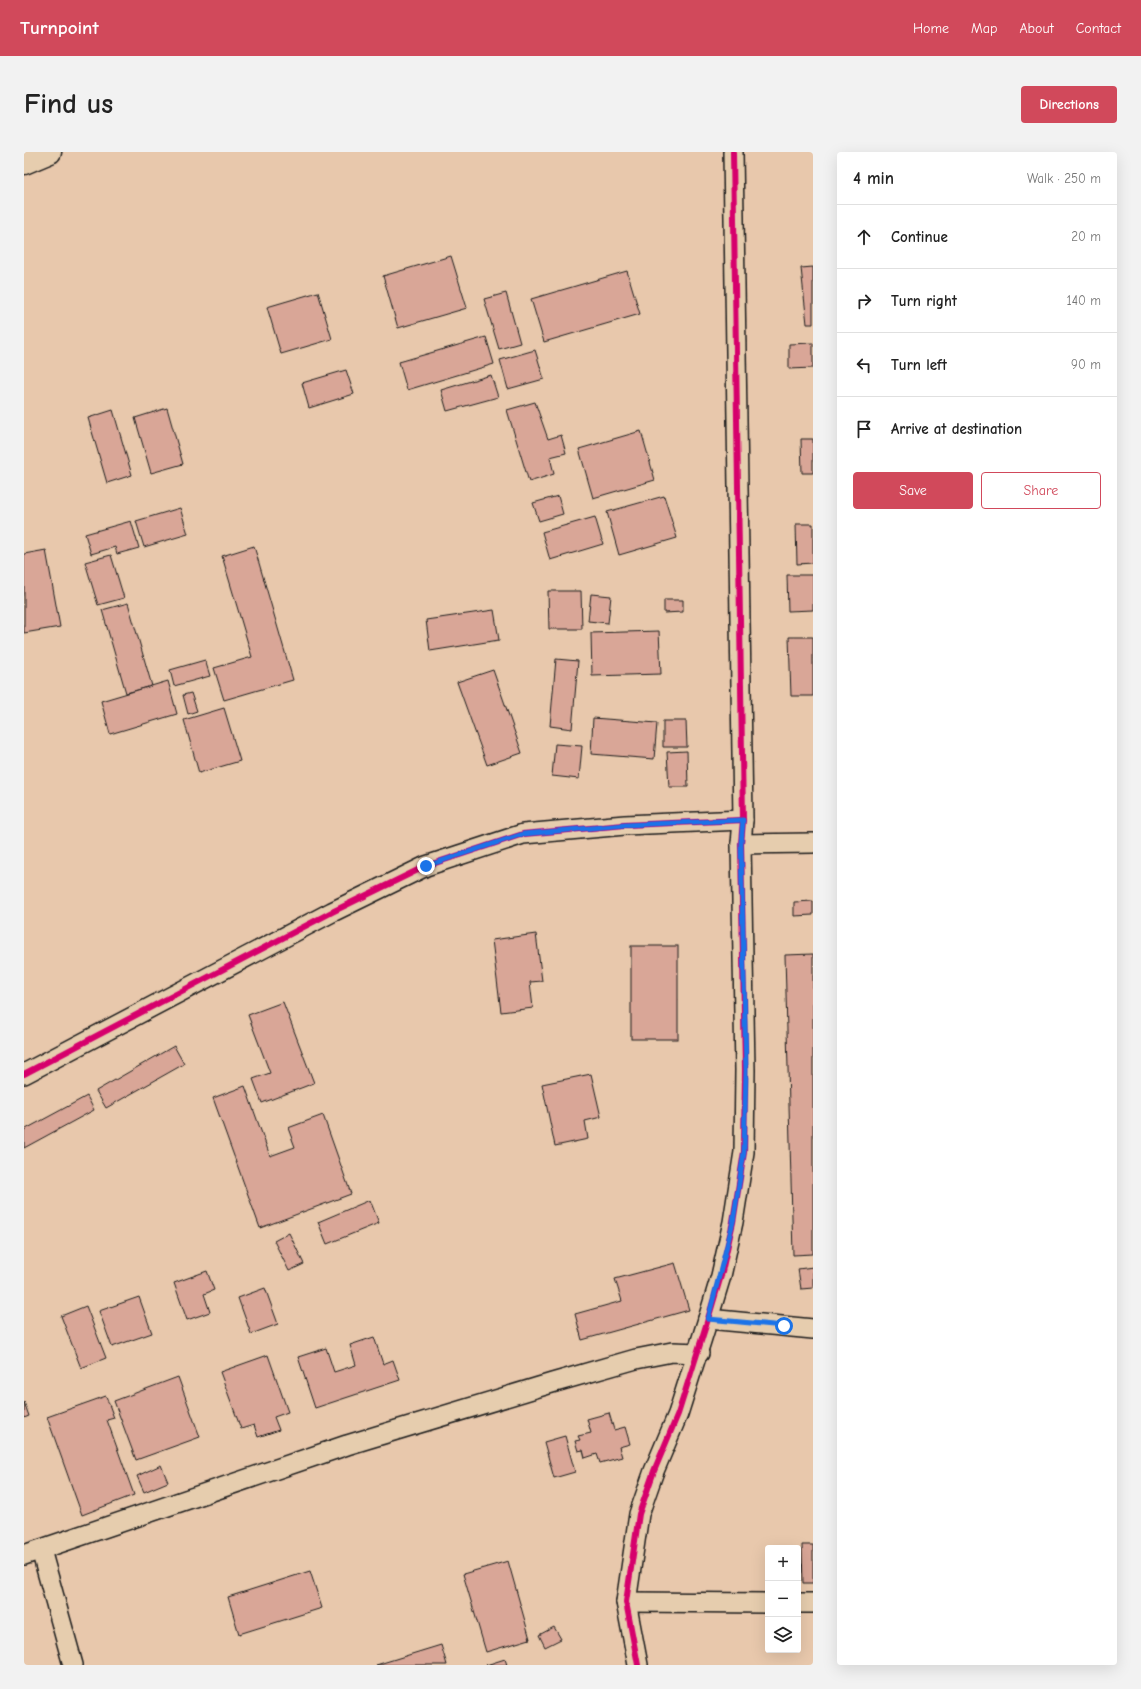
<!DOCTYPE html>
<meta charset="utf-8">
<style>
body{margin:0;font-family:"Comic Neue",sans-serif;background:#f2f2f2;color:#222}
.controls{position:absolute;right:12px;bottom:12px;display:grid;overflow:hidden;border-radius:4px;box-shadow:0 4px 16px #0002}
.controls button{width:36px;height:36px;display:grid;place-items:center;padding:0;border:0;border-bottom:1px solid #e0e0e0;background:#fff;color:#222;font:20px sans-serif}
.stop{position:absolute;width:12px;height:12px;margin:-9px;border:3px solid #1a73e8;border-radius:50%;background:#fff}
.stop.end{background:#1a73e8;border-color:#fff;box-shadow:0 1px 4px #0008}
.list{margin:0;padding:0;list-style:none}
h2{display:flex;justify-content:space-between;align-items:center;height:52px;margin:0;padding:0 16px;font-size:17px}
h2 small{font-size:13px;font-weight:400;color:#767676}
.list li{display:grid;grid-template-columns:26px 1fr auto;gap:12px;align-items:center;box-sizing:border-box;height:64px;padding:0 16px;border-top:1px solid #e0e0e0}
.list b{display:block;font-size:15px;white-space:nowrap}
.list em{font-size:13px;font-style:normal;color:#767676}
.actions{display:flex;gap:8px;padding:12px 16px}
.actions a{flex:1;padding:9px 0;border:1px solid #d1495b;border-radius:4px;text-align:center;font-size:14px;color:#d1495b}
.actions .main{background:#d1495b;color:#fff}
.icon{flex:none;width:22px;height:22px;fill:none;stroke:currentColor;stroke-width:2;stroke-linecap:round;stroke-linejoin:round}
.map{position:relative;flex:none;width:789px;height:1513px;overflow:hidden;border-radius:4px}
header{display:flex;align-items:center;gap:24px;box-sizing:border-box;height:56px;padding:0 20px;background:#d1495b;color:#fff}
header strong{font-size:19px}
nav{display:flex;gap:22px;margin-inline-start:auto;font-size:14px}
.intro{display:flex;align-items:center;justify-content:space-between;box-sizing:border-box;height:96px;padding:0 24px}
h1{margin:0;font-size:28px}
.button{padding:10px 18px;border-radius:4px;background:#d1495b;color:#fff;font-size:14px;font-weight:700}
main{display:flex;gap:24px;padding:0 24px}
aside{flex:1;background:#fff;border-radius:4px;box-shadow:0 4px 16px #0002}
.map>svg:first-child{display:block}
.building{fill:#d9a697;stroke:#1c1c1c}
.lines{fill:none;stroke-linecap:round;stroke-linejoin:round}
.street-casing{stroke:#1c1c1c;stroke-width:22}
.highway-casing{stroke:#1c1c1c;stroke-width:25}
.street{stroke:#e6cdae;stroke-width:19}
.highway{stroke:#e6cdae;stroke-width:22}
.cycleway-casing{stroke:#e6cdae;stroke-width:8}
.cycleway{stroke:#d6006c;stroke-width:6}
.route{stroke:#1a73e8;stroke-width:5}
</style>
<header>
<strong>Turnpoint</strong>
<nav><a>Home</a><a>Map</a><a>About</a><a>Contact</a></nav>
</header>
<div class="intro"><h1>Find us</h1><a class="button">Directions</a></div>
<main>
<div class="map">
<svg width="789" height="1513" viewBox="0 0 789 1513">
<rect width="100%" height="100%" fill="#e8c8ac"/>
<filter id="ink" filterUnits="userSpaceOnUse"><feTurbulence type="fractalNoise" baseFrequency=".025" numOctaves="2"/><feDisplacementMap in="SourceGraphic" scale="8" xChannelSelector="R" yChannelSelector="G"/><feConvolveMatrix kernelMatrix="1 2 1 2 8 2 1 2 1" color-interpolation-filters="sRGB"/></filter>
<g filter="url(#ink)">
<g class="building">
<polygon points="427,104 443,156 374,176 359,124"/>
<polygon points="789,115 789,172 783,172 777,116"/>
<polygon points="603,119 616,162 520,190 507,147"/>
<polygon points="294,140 308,187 257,202 243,155"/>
<polygon points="482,141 496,191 475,197 460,147"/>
<polygon points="462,185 470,212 383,238 375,210"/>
<polygon points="789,191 789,216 765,217 765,192"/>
<polygon points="511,198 520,227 484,237 476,208"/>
<polygon points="322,218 330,242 285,256 278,231"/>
<polygon points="467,223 474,245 423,259 417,238"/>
<polygon points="511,250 524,287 537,283 542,301 526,305 530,322 505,330 483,258"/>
<polygon points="143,256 159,312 127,321 111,266"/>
<polygon points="89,258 108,323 83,331 64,266"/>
<polygon points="617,279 631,328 569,346 555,297"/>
<polygon points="777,287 789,287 789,321 778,321"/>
<polygon points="534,344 539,362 515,369 509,351"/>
<polygon points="640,344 653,386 595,403 583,360"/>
<polygon points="156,356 164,382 120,395 112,369"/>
<polygon points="571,365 579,392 526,408 518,380"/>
<polygon points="107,369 115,396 93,402 91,395 67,402 61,382"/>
<polygon points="772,372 789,372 789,411 773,412"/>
<polygon points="230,394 269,528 200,548 190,516 228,505 198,404"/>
<polygon points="22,398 36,475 0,481 0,402"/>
<polygon points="87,403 100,446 74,453 61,410"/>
<polygon points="763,423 789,423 789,458 764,459"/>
<polygon points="524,439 557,439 558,477 525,477"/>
<polygon points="567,442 587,444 584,471 564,469"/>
<polygon points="640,448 659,448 659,460 640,461"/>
<polygon points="104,451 128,534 102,541 78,458"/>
<polygon points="470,458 475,488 406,499 402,468"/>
<polygon points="635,479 637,522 568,524 567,481"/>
<polygon points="765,485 789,485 789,544 767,544"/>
<polygon points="532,507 554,509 548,577 526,574"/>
<polygon points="181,508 186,524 150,534 146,518"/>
<polygon points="469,518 498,601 463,613 433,530"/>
<polygon points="144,529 153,562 86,582 77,549"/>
<polygon points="167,541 173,559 164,562 159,543"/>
<polygon points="200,556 216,609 175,621 160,568"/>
<polygon points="569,566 633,571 630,607 567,602"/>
<polygon points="639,569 662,569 663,595 639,595"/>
<polygon points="531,592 558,594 555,627 528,624"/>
<polygon points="663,599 664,635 645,635 643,600"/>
<polygon points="789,749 789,763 770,764 770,750"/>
<polygon points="512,782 518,829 506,830 509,856 477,860 468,788"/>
<rect x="607" y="794" width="47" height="93"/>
<polygon points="789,802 789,1102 769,1103 761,803"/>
<polygon points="259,850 290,931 238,951 229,927 246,921 224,863"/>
<polygon points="150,894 160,912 82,956 72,939"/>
<polygon points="567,922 577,965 561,969 564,987 531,994 518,932"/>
<polygon points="221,934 246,1004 271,995 264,976 299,963 327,1042 236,1076 189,946"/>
<polygon points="63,944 70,958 0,996 0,978"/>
<polygon points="346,1048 355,1071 303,1092 294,1070"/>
<polygon points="265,1081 280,1112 265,1119 250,1089"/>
<polygon points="651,1111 665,1158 558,1188 551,1162 598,1149 591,1127"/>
<polygon points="789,1115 789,1136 777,1137 774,1117"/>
<polygon points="183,1119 190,1138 180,1142 186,1160 163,1168 150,1131"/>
<polygon points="241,1136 254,1172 227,1182 214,1146"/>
<polygon points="115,1145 128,1181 88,1195 75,1159"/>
<polygon points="62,1154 82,1206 57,1216 37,1164"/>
<polygon points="350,1185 359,1212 369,1208 376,1228 291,1256 274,1205 302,1196 310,1220 332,1213 326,1193"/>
<polygon points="244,1203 264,1260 250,1265 255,1278 234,1285 230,1273 217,1277 196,1220"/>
<polygon points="154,1225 176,1285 112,1308 90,1249"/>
<polygon points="82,1244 90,1266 83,1268 110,1343 58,1363 23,1265"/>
<polygon points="0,1250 5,1264 0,1266"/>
<polygon points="585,1261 590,1278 601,1275 606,1292 595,1295 598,1305 576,1311 573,1302 561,1306 559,1298 554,1299 551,1289 556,1288 554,1284 567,1281 563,1267"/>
<polygon points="541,1284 551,1320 530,1326 520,1290"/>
<polygon points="137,1313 144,1330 120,1340 113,1324"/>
<polygon points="778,1393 789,1393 789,1431 779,1431"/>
<polygon points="484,1409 506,1487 462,1500 439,1422"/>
<polygon points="286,1419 298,1456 215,1482 204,1445"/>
<polygon points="530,1475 537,1487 521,1495 515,1483"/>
<polygon points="417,1493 423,1513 352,1513"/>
<polygon points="481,1507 483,1513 462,1513"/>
</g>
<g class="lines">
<g class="street-casing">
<g id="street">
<polyline points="717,692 789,691"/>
<polyline points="0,922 308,760 402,714 499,682 601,673 719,668"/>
<polyline points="684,1167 789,1177"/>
<polyline points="17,1398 49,1513"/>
<polyline points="0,1403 323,1293 528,1231 612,1207 648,1200 675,1201"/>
<polyline points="602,1450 744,1451"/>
<polyline points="774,1451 789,1451"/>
<polyline points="614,1513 602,1450 615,1362 630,1319 654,1262 684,1167 697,1124 709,1070 720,1000 721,918 717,692 719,668 709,0"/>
</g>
</g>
<g class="highway-casing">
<polyline id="highway" points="0,11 26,0"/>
</g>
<use href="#street" class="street"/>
<use href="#highway" class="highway"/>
<g class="cycleway-casing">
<g id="cycleway">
<polyline points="0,922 308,760 402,714 499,682 601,673 719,668"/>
<polyline points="614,1513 602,1450 615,1362 630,1319 654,1262 684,1167 697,1124 709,1070 720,1000 721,918 717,692 719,668 709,0"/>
</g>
</g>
<use href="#cycleway" class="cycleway"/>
</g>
</g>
<g class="lines" filter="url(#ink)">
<polyline class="route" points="402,714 499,682 601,673 719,668 717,692 722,918 720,1000 709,1070 684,1167 760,1174"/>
</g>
</svg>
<div class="controls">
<button>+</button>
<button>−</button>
<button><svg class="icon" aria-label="layers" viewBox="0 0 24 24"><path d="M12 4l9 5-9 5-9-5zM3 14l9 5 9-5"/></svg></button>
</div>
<div class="stop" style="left:760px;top:1174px"></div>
<div class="stop end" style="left:402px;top:714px"></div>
</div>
<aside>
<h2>4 min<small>Walk · 250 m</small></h2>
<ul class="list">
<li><svg class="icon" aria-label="ahead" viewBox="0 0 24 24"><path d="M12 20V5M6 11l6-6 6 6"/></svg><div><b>Continue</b></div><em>20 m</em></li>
<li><svg class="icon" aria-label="right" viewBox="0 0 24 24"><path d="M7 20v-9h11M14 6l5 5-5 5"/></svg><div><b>Turn right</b></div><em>140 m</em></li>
<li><svg class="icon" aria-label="left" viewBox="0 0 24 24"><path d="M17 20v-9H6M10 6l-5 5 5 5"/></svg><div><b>Turn left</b></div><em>90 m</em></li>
<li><svg class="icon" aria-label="arrive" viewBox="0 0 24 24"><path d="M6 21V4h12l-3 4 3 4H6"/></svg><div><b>Arrive at destination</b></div></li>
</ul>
<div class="actions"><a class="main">Save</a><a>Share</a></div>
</aside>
</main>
